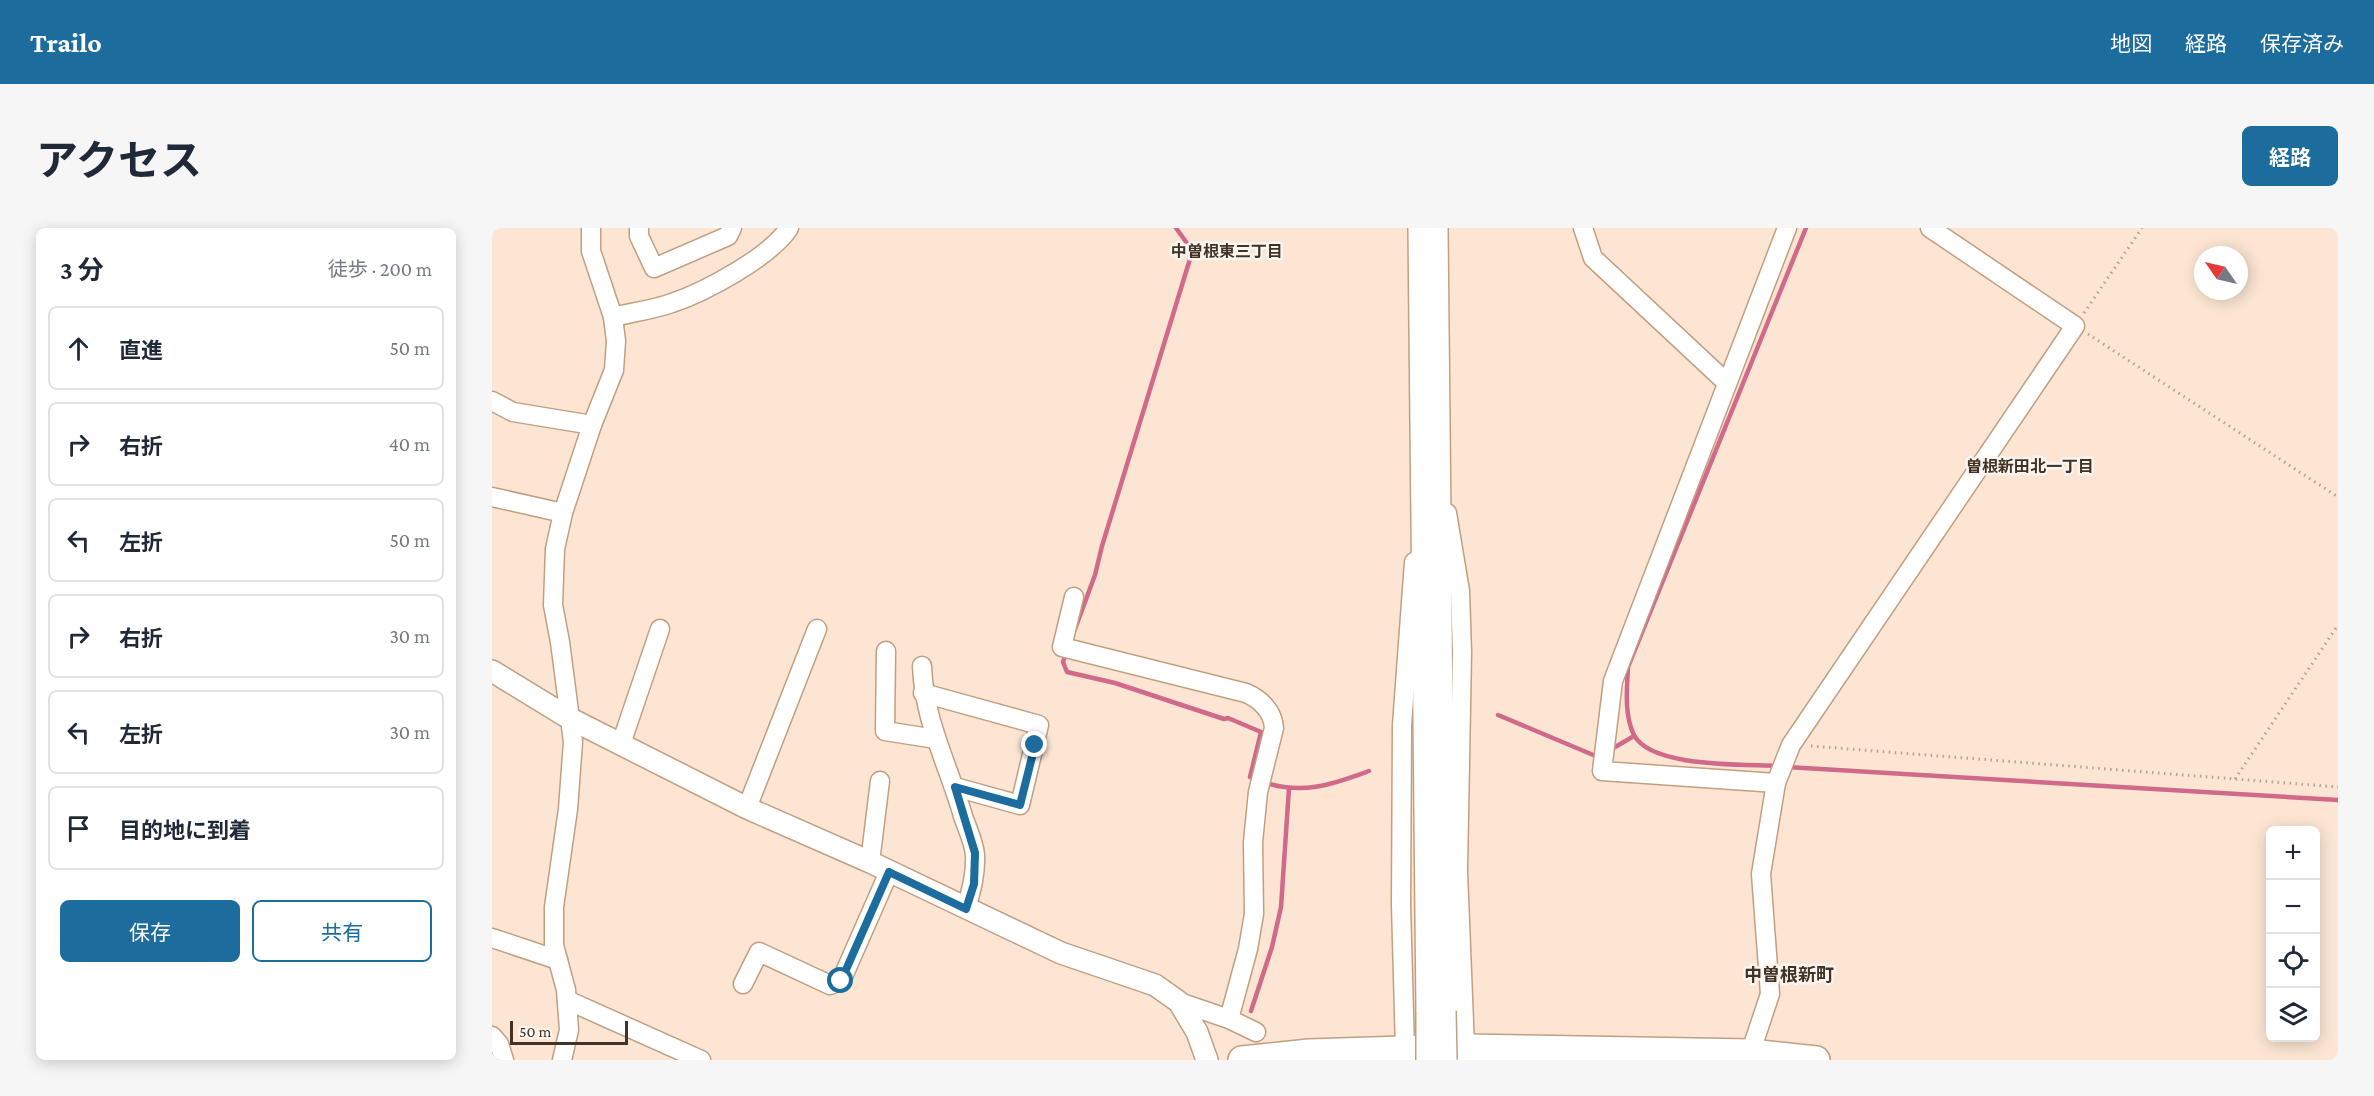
<!DOCTYPE html>
<html lang="ja">
<meta charset="utf-8">
<style>
body{margin:0;font-family:"Crimson Pro","Noto Sans JP",serif;background:#f6f6f7;color:#1f2937}
.controls{position:absolute;right:18px;bottom:18px;display:grid;overflow:hidden;border-radius:9px;box-shadow:0 3px 15px #0003}
.controls button{width:54px;height:54px;display:grid;place-items:center;padding:0;border:0;border-bottom:2px solid #e0e1e3;background:#fff;color:#1f2937;font:30px sans-serif}
.compass{position:absolute;left:1702px;top:18px;width:54px;height:54px;border-radius:50%;background:#fff;box-shadow:0 3px 15px #0003;rotate:304deg}
.scale{position:absolute;left:18px;bottom:15px;width:118px;box-sizing:border-box;padding-left:6px;border:3px solid #423327;border-top:0;font-size:16px;line-height:21px;white-space:nowrap;color:#423327;-webkit-text-stroke:4px #fdf5ef;paint-order:stroke}
.stop{position:absolute;width:18px;height:18px;margin:-14px;border:4px solid #1c6c9d;border-radius:50%;background:#fff}
.stop.end{background:#1c6c9d;border-color:#fff;box-shadow:0 2px 6px #0008}
.list{margin:0;padding:0;list-style:none}
h2{display:flex;justify-content:space-between;align-items:center;height:78px;margin:0;padding:0 24px;font-size:26px}
h2 small{font-size:20px;font-weight:400;color:#747a83}
.list li{display:grid;grid-template-columns:39px 1fr auto;gap:18px;align-items:center;box-sizing:border-box;height:84px;margin:0 12px 12px;padding:0 12px;border:2px solid #e0e1e3;border-radius:9px}
.list b{display:block;font-size:22px;white-space:nowrap}
.list em{font-size:20px;font-style:normal;color:#747a83}
.actions{display:flex;gap:12px;padding:18px 24px}
.actions a{flex:1;padding:14px 0;border:2px solid #1c6c9d;border-radius:9px;text-align:center;font-size:21px;color:#1c6c9d}
.actions .main{background:#1c6c9d;color:#fff}
.icon{flex:none;width:33px;height:33px;fill:none;stroke:currentColor;stroke-width:2;stroke-linecap:round;stroke-linejoin:round}
.map{position:relative;flex:none;width:1846px;height:832px;overflow:hidden;border-radius:9px}
header{display:flex;align-items:center;gap:36px;box-sizing:border-box;height:84px;padding:0 30px;background:#1c6c9d;color:#fff}
header strong{font-size:28px}
nav{display:flex;gap:33px;margin-inline-start:auto;font-size:21px}
.intro{display:flex;align-items:center;justify-content:space-between;box-sizing:border-box;height:144px;padding:0 36px}
h1{margin:0;font-size:42px}
.button{padding:15px 27px;border-radius:9px;background:#1c6c9d;color:#fff;font-size:21px;font-weight:700}
main{display:flex;gap:36px;padding:0 36px}
aside{flex:1;background:#fff;border-radius:9px;box-shadow:0 3px 15px #0003}
.map>svg:first-child{display:block}
.lines{fill:none;stroke-linecap:round;stroke-linejoin:round}
.stream{stroke:#d16a8a;stroke-width:4.5}
.minor-casing{stroke:#c29f81;stroke-width:21}
.tertiary-casing{stroke:#c29f81;stroke-width:24}
.primary-casing{stroke:#c29f81;stroke-width:30}
.path{stroke:#b5a190;stroke-width:3;stroke-dasharray:1.5 4.5;stroke-linecap:butt}
.minor{stroke:#fff;stroke-width:18}
.tertiary{stroke:#fff;stroke-width:21}
.primary{stroke:#fff;stroke-width:27}
.tertiary-bridge-casing{stroke:#c29f81;stroke-width:24;stroke-linecap:butt}
.tertiary-bridge{stroke:#fff;stroke-width:21}
.route{stroke:#1c6c9d;stroke-width:8}
.labels{text-anchor:middle;stroke-width:5;stroke-linejoin:round;paint-order:stroke}
.neighbourhood-label{font-size:16px;font-weight:bold;fill:#423327;stroke:#fdf5ef}
.quarter-label{font-size:18px;font-weight:bold;fill:#423327;stroke:#fdf5ef}
</style>
<header>
<strong>Trailo</strong>
<nav><a>地図</a><a>経路</a><a>保存済み</a></nav>
</header>
<div class="intro"><h1>アクセス</h1><a class="button">経路</a></div>
<main>
<aside>
<h2>3 分<small>徒歩 · 200 m</small></h2>
<ul class="list">
<li><svg class="icon" aria-label="ahead" viewBox="0 0 24 24"><path d="M12 20V5M6 11l6-6 6 6"/></svg><div><b>直進</b></div><em>50 m</em></li>
<li><svg class="icon" aria-label="right" viewBox="0 0 24 24"><path d="M7 20v-9h11M14 6l5 5-5 5"/></svg><div><b>右折</b></div><em>40 m</em></li>
<li><svg class="icon" aria-label="left" viewBox="0 0 24 24"><path d="M17 20v-9H6M10 6l-5 5 5 5"/></svg><div><b>左折</b></div><em>50 m</em></li>
<li><svg class="icon" aria-label="right" viewBox="0 0 24 24"><path d="M7 20v-9h11M14 6l5 5-5 5"/></svg><div><b>右折</b></div><em>30 m</em></li>
<li><svg class="icon" aria-label="left" viewBox="0 0 24 24"><path d="M17 20v-9H6M10 6l-5 5 5 5"/></svg><div><b>左折</b></div><em>30 m</em></li>
<li><svg class="icon" aria-label="arrive" viewBox="0 0 24 24"><path d="M6 21V4h12l-3 4 3 4H6"/></svg><div><b>目的地に到着</b></div></li>
</ul>
<div class="actions"><a class="main">保存</a><a>共有</a></div>
</aside>
<div class="map">
<svg width="1846" height="832" viewBox="0 0 1846 832">
<rect width="100%" height="100%" fill="#fce5d2"/>
<g class="lines">
<g class="stream">
<polyline points="583,401 603,347 610,318 698,31 697,18 684,0"/>
<polyline points="575,423 571,434 575,444 623,455 732,491 736,490 769,504 758,549 766,552"/>
<polyline points="1006,487 1106,529 1108,527"/>
<polyline points="1118,522 1142,508"/>
<path d="M1286 538C1253 536 1159 540 1142 507 1132 487 1135 460 1136 439L1314 0"/>
<polyline points="1295,539 1846,572"/>
<path d="M774 555C812 567 841 556 877 543"/>
<polyline points="759,783 780,719 789,679 797,560"/>
</g>
<g class="minor-casing">
<g id="minor">
<polyline points="147,0 147,8 162,40 236,8 240,0"/>
<polyline points="1091,0 1101,30 1235,155"/>
<path d="M121 89C140 84 161 82 180 75 213 64 278 29 297 0"/>
<polyline points="0,173 21,184 100,197"/>
<polyline points="0,269 71,285"/>
<polyline points="955,285 968,363 970,424 966,643 973,820"/>
<path d="M582 369 570 419 754 465C768 471 781 483 782 500L766 564 761 614 762 686 756 721 737 791 764 804"/>
<polyline points="394,423 393,503 444,511"/>
<path d="M430 438C432 493 456 536 471 588 475 600 482 614 483 627 484 646 479 663 474 681"/>
<polyline points="431,465 547,497 528,577 463,559"/>
<polyline points="129,516 168,401"/>
<polyline points="1284,555 1110,543 1121,453 1295,0"/>
<polyline points="255,580 325,401"/>
<polyline points="378,634 388,553"/>
<polyline points="0,710 66,732"/>
<polyline points="251,756 267,724 338,757 349,753 397,644"/>
<polyline points="75,772 209,832"/>
<polyline points="687,774 737,791"/>
<polyline points="0,808 7,816 12,832"/>
<polyline points="913,821 909,677 910,497 922,334"/>
<polyline points="70,832 77,802 74,762 62,717 62,679 76,581 81,514 68,414 61,377 63,321 71,285 100,197 122,142 124,113 121,89 99,23 99,0"/>
<polyline points="1256,832 1278,766 1269,646 1284,555 1299,517 1583,98 1438,0"/>
</g>
</g>
<g class="tertiary-casing">
<g id="tertiary">
<polyline points="927,0 935,784"/>
<polyline points="945,0 953,783"/>
<polyline points="0,443 77,490 255,580 378,634 569,725 663,757 687,774 705,804 715,832"/>
</g>
</g>
<g class="primary-casing">
<polyline id="primary" points="750,832 817,825 973,820 1259,825 1324,832"/>
</g>
<g class="path">
<polyline points="1592,85 1650,0"/>
<polyline points="1596,106 1846,269"/>
<polyline points="1319,518 1846,559"/>
<polyline points="1743,551 1846,397"/>
</g>
<use href="#minor" class="minor"/>
<use href="#tertiary" class="tertiary"/>
<use href="#primary" class="primary"/>
<g class="tertiary-bridge-casing">
<g id="tertiary-bridge">
<polyline points="953,783 954,832"/>
<polyline points="935,784 935,832"/>
</g>
</g>
<use href="#tertiary-bridge" class="tertiary-bridge"/>
</g>
<g class="lines">
<polyline class="route" points="349,753 397,644 474,681 482,656 483,625 463,559 528,577 543,517"/>
</g>
<g class="labels">
<g class="neighbourhood-label">
<text x="735" y="29">中曽根東三丁目</text>
<text x="1538" y="244">曽根新田北一丁目</text>
</g>
<g class="quarter-label">
<text x="1297" y="753">中曽根新町</text>
</g>
</g>
</svg>
<div class="controls">
<button>+</button>
<button>−</button>
<button><svg class="icon" aria-label="locate" viewBox="0 0 24 24"><circle cx="12" cy="12" r="6"/><path d="M12 2v4M12 18v4M2 12h4M18 12h4"/></svg></button>
<button><svg class="icon" aria-label="layers" viewBox="0 0 24 24"><path d="M12 4l9 5-9 5-9-5zM3 14l9 5 9-5"/></svg></button>
</div>
<svg class="compass" viewBox="-18 -18 36 36"><path d="M0-13l5 13h-10z" fill="#e53935"/><path d="M0 13l5-13h-10z" fill="#747a83"/></svg>
<div class="scale">50 m</div>
<div class="stop" style="left:349px;top:753px"></div>
<div class="stop end" style="left:543px;top:517px"></div>
</div>
</main>
